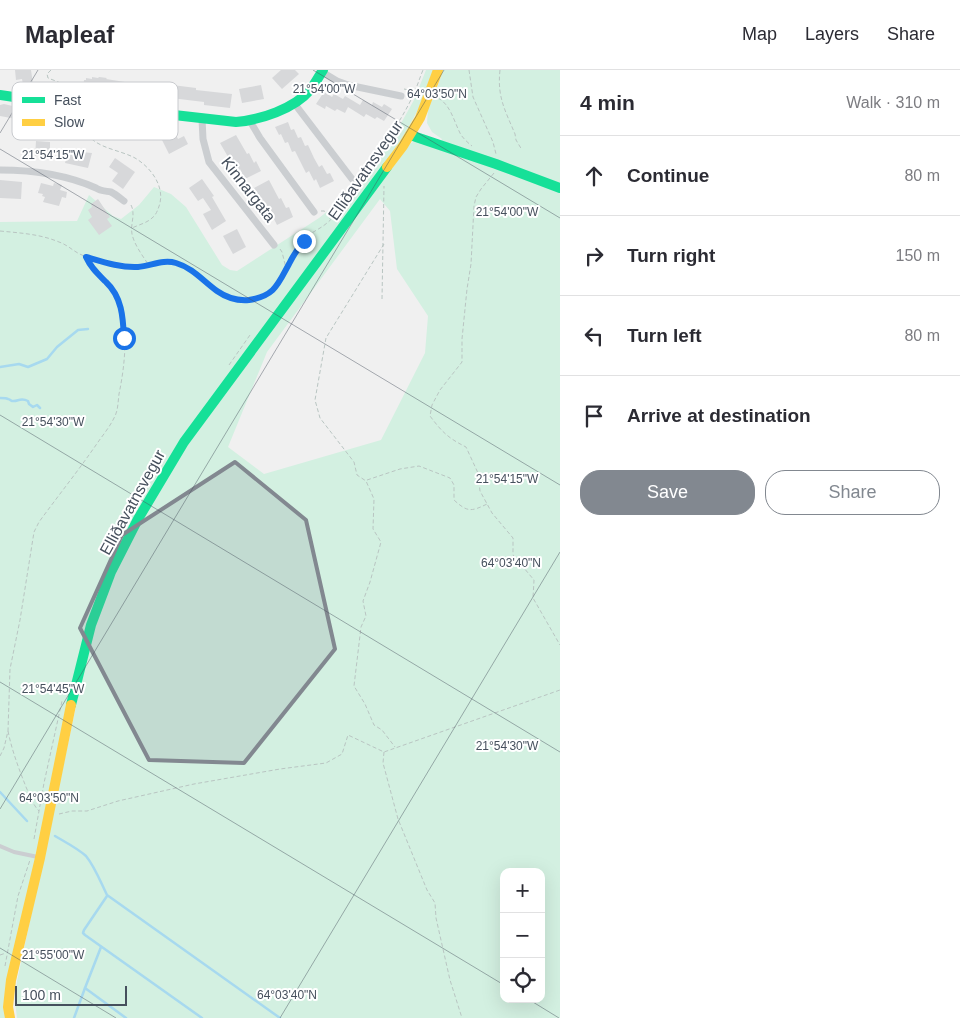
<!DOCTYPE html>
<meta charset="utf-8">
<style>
body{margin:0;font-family:Arial,sans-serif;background:#f2f2f3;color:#2b2b33}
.controls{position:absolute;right:15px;bottom:15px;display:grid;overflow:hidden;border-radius:10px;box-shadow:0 5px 20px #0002}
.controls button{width:45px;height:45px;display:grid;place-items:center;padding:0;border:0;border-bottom:1px solid #e1e1e2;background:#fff;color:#2b2b33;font:25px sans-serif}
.scale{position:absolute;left:15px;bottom:12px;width:112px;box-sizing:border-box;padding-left:5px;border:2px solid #46505d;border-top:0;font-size:14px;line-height:18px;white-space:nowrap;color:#46505d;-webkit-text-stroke:4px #fff;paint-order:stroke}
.stop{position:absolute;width:15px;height:15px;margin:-11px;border:4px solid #1a73e8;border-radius:50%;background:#fff}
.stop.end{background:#1a73e8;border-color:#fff;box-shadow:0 1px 5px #0008}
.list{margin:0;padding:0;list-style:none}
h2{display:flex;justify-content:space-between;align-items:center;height:65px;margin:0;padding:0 20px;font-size:21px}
h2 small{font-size:16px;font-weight:400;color:#7c7c81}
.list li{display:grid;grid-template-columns:32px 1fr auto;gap:15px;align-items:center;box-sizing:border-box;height:80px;padding:0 20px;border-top:1px solid #e1e1e2}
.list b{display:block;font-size:19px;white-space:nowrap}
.list em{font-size:16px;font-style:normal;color:#7c7c81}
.actions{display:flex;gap:10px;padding:15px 20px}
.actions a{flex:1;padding:11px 0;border:1px solid #828890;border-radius:20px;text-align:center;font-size:18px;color:#828890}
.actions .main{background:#828890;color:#fff}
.icon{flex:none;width:28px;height:28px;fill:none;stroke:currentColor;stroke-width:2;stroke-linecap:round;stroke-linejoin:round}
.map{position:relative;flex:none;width:560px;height:948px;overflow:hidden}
header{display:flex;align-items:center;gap:30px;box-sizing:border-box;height:70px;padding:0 25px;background:#fff;border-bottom:1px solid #e1e1e2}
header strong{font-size:24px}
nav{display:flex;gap:28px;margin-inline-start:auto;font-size:18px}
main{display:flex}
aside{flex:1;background:#fff}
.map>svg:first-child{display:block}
.green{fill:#d3f0e1;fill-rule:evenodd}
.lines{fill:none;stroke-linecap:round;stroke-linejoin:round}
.stream{stroke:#a7d9ef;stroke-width:2.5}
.building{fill:#d7d8da}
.path{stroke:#b9c5c2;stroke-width:1;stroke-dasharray:4 2.5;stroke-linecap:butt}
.lane{stroke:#cbced1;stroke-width:4}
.street{stroke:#cbced1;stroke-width:7}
.fast{stroke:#16e098;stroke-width:10}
.slow{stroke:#ffcf43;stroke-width:10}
.route{stroke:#1a73e8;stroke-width:6}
.marked{fill:#828890;fill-opacity:0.2;stroke:#828890;stroke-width:4;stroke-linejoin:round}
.ticks{fill:none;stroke:#46505d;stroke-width:1;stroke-opacity:0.45}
.labels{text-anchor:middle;stroke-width:4;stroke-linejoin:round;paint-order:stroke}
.street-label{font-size:16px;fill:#46505d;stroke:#fff}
.key{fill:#fff;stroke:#c8cace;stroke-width:1}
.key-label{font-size:14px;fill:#46505d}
.ticks-label{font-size:12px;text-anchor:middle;fill:#46505d;stroke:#fff;stroke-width:4;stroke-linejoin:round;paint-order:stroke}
</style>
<header>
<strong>Mapleaf</strong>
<nav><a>Map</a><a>Layers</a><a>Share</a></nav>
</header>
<main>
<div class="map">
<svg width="560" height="948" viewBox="0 0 560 948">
<rect width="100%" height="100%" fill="#f0f0f0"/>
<g class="green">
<polygon points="426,0 433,0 422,32 400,74 131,454 74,608 9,948 0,948 0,152 77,151 89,125 113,146 121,149 139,135 154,117 171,124 186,137 222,195 230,200 237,201 319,148 360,115 372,98 400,55 414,30"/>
<path d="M443 0H560V948H17L15 932 17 911 89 576 107 522 144 445 185 377 409 75C417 67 429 75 438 78L442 69 432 62 427 53 428 39 437 18ZM380 129 390 141 397 199 428 246 425 283 381 370 264 404 228 377 267 282ZM504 802H541V929H504Z"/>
</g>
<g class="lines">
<g class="stream">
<polyline points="0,297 19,294 28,297 47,289 57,277 78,260 88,259"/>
<path d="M0 328C2 328 7 328 8 329 10 329 11 331 12 331 18 332 20 327 28 331L29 334 33 337 37 335 40 338"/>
<polyline points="0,722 27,751"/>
<path d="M55 766C65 772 77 778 86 786 95 797 101 813 107 825L280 948"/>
<polyline points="107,826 84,860 83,863 85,865 202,948"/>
<polyline points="85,918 126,948"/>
<polyline points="74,948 85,918 101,877"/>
</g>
</g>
<g class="building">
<polygon points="15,0 31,0 33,14 23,15 22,9 16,10"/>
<polygon points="281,0 295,0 299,4 282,19 272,8"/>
<polygon points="92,7 98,8 99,7 107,8 106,9 144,15 142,29 131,27 131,29 124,28 124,25 104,22 104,23 87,22 87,19 83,18 84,10 86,10 86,8 92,9"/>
<polygon points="172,15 196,18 196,20 232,24 230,38 204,35 204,32 171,28"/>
<polygon points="261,15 264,29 242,33 239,19"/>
<polygon points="324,22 332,27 334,24 343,29 345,26 360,35 363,30 372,35 373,32 382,37 384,34 392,39 384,51 377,47 375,49 366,44 364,47 348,37 345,43 337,39 335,41 326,36 325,39 316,34"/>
<polygon points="4,34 17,37 17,40 24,41 22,50 0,46 0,35"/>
<polygon points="288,52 291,60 294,59 298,68 301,67 305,76 308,75 314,88 319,97 322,95 327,104 330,103 334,111 320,118 316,109 314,111 309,101 306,103 295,81 292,82 288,72 285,73 281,64 279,65 275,57"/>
<polygon points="173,59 178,69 184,66 188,74 169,84 160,66"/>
<polygon points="236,65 247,84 249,83 254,93 256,91 261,101 245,109 240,99 238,101 233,91 231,92 220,73"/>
<polygon points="36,71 50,72 50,87 35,86"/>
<polygon points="68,81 81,84 81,82 92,83 88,98 65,93"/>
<polygon points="115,88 135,102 123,119 112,111 118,103 109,97"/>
<polygon points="202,109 214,126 212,127 226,151 212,160 203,144 211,140 203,128 198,131 189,118"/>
<polygon points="0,110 22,112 21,129 0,128"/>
<polygon points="269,110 279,129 281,128 286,138 289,137 293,147 277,155 272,145 270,146 265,136 263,137 252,119"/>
<polygon points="41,113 53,116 54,113 62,115 60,120 67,122 66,128 62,127 59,136 43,132 45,127 42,126 43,124 38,123"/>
<polygon points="98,129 110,147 107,149 112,156 99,165 88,150 92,147 88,140 92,137 91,134"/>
<polygon points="237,159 246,177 233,184 223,166"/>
</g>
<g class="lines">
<g class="path">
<path d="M51 0 47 4 48 8C57 12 68 13 68 25"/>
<polyline points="469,0 473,27 493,72 496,84"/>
<path d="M500 0C497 27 505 40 515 64L516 70 522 80"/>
<polyline points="404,19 414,21"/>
<path d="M438 28C451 35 454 52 461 65 464 69 468 73 472 76"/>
<path d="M73 43C77 54 83 63 93 70 104 79 122 81 135 88 152 98 167 119 158 139 157 142 155 146 152 148 147 153 138 155 132 158"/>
<path d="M494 103 481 119 476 127 474 136 471 194 467 219 462 269V292L440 320 432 335 430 346C442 362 448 368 466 377L478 403 480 421 492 443 513 468V485L534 510 533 528 560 575"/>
<path d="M131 135C136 145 130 154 132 164 134 174 142 185 148 194"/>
<polyline points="321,141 324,141 328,143 330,149"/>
<path d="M0 161C20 163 40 164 59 172 68 175 74 182 82 185 89 189 99 191 107 193 118 195 130 199 141 197 152 195 163 190 174 192 201 198 214 230 242 230 284 230 283 197 303 171 310 162 319 160 327 153 335 147 340 136 345 129 351 122 357 116 363 109 370 100 375 90 381 80 393 61 406 42 415 21 418 14 420 7 423 0"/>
<polyline points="384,174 326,268 315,330 320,348 354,392 357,405 366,411 374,429 373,459 381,472 370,512 363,531 366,546 361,557 354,616 365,634 374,655 382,660 395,677"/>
<polyline points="280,179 282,182 286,198"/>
<polyline points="382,229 384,116"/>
<polyline points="229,295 250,265 252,266"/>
<path d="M367 410 400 399 419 396 450 408 454 415V430C467 442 471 442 487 434"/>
<polyline points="115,474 133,431 159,395"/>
<path d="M8 661C12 681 19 699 26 717 30 726 33 735 39 741"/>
<polyline points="384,682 383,693 398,749 427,820 435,833 436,848 450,910 462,948"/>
<path d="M0 686 4 678 8 661 10 599 20 550 34 462 39 452C58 426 78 401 96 375 102 366 110 357 115 346 118 340 118 332 119 324 125 295 129 258 118 230 112 213 94 204 86 188"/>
<polyline points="59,744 72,741 87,741 118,731 194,714 280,699 326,693 342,684 348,665 384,682 560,620"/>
<polyline points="34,769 44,713 62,631"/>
<polyline points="0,885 6,883"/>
<polyline points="5,896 18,826 30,790"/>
</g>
<polyline class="lane" points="0,776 14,782 38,787"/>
<g class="street">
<polyline points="322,2 337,11 348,15 401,26"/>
<polyline points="294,33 352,109"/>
<polyline points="202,49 203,69 209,92 274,175"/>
<polyline points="250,51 260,68 314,142"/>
<path d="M0 100C31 100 67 105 96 118 100 121 106 121 111 122 115 124 120 128 124 131"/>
</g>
<g class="fast">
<path d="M0 25 54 33H68L236 52C260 50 294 39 310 20 315 14 319 6 323 0"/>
<polyline points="410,65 496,94 560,118"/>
<polyline points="71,635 91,555 111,502 138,449 184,372 387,97"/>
</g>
<g class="slow">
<polyline points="387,97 403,76 420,48 438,0"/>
<polyline points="10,948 8,937 11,910 40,788 71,635"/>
</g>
</g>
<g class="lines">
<path class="route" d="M124 268C123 247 122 227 106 212 98 204 91 198 86 187 103 192 121 198 138 197 151 196 163 189 176 193 193 198 203 211 217 221 227 228 237 231 249 230 275 226 278 214 289 194 293 186 298 178 304 171"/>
</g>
<path class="marked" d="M235 392 306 450 335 579 244 693 149 690 80 558 122 465Z"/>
<path class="ticks" d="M313 0 560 148M0 63 38 0M0 79 560 415M0 345 560 682M0 612 504 915M0 739 444 0M0 878 116 948M528 929 559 948M280 948 560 482"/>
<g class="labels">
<g class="street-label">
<text transform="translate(365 100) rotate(-55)" y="6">Elliðavatnsvegur</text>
<text transform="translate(249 119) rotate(52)" y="6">Kinnargata</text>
<text transform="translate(132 432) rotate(-61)" y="6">Elliðavatnsvegur</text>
</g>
</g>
<rect x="12" y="12" width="166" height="58" rx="8" class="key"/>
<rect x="22" y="27" width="23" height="6" fill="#16e098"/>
<rect x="22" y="49" width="23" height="7" fill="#ffcf43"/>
<g class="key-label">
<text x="54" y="35">Fast</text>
<text x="54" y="57">Slow</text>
</g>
<g class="ticks-label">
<text x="324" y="23">21°54'00"W</text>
<text x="437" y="28">64°03'50"N</text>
<text x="53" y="89">21°54'15"W</text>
<text x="507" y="146">21°54'00"W</text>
<text x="53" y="356">21°54'30"W</text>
<text x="507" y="413">21°54'15"W</text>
<text x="511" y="497">64°03'40"N</text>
<text x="53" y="623">21°54'45"W</text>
<text x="507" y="680">21°54'30"W</text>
<text x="49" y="732">64°03'50"N</text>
<text x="53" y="889">21°55'00"W</text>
<text x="287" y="929">64°03'40"N</text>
</g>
</svg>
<div class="controls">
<button>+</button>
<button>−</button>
<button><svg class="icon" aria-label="locate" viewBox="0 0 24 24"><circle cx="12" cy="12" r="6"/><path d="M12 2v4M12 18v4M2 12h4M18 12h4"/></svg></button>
</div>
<div class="scale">100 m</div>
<div class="stop" style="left:124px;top:268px"></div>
<div class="stop end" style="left:304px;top:171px"></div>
</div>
<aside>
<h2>4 min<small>Walk · 310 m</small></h2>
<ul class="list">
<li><svg class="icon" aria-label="ahead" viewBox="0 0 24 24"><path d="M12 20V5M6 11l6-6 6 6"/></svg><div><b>Continue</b></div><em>80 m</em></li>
<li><svg class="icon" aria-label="right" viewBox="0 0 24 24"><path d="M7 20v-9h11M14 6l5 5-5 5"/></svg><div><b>Turn right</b></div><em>150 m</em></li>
<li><svg class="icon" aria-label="left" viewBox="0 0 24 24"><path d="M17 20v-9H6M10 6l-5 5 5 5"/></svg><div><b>Turn left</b></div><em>80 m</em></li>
<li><svg class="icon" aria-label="arrive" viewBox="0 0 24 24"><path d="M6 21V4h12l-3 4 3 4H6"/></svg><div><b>Arrive at destination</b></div></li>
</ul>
<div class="actions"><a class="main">Save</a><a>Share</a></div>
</aside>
</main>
